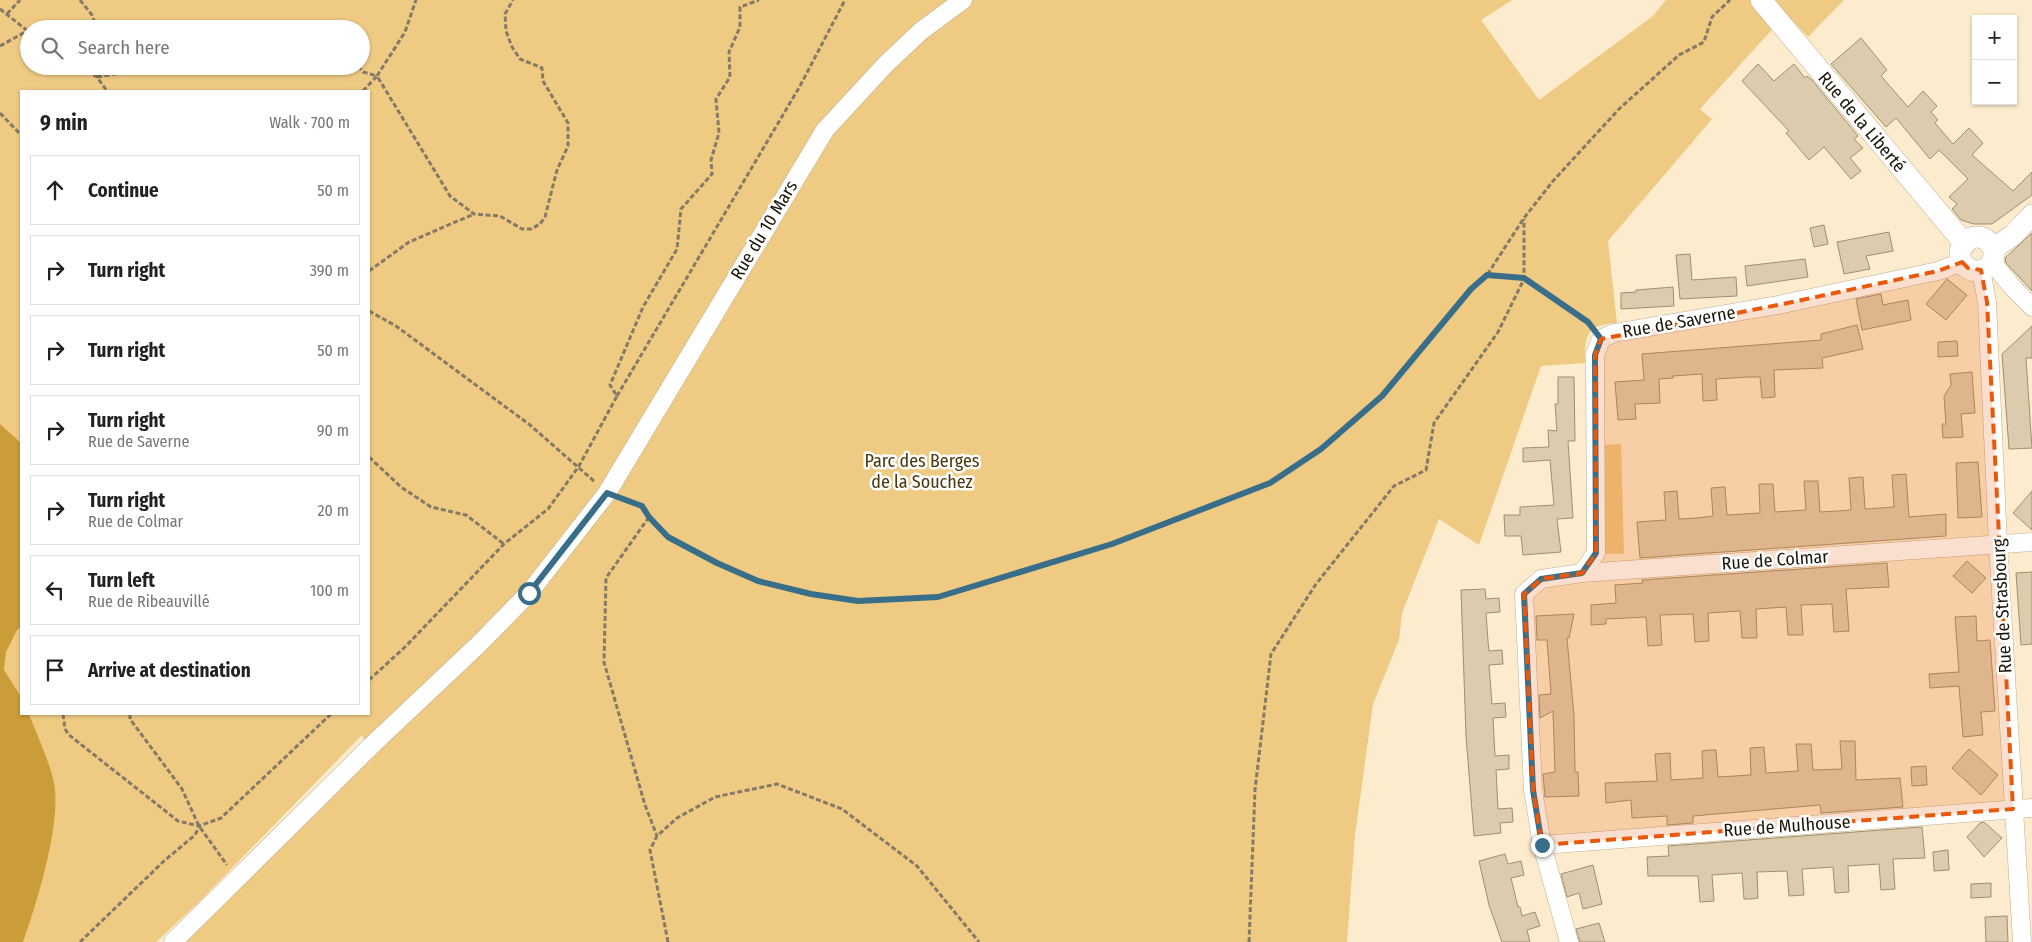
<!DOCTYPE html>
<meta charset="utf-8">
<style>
body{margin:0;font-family:"Fira Sans Condensed",sans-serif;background:#f6f6f6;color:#222}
.controls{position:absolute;right:15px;top:15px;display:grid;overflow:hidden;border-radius:0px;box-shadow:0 1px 4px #0004}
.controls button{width:45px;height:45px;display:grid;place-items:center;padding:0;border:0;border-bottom:1px solid #e0e0e0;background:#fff;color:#222;font:25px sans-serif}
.stop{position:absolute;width:15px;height:15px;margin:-11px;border:4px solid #386e89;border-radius:50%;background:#fff}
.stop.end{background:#386e89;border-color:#fff;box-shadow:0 1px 5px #0008}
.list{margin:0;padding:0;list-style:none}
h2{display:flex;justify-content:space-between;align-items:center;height:65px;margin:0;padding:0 20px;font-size:21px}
h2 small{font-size:16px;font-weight:400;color:#767676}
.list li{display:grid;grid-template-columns:32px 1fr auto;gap:15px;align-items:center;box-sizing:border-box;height:70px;margin:0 10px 10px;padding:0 10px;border:1px solid #e0e0e0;border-radius:0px}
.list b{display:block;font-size:19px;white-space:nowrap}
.list p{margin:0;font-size:16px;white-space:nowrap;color:#767676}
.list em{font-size:16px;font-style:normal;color:#767676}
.icon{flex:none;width:28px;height:28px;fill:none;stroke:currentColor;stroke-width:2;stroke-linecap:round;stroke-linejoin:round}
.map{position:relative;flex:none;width:2032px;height:942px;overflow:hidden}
.search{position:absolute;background:#fff;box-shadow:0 1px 4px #0004;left:20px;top:20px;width:350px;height:55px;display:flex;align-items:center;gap:12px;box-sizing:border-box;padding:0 18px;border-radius:28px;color:#767676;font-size:19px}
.panel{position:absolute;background:#fff;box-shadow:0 1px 4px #0004;left:20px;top:90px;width:350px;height:625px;border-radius:0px}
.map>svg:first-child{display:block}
.green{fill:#efca83;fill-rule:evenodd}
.water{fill:#cb9d39}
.building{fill:#dcccad;stroke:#9f8f72}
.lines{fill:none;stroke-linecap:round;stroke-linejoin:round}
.minor-casing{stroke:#beae90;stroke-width:19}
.tertiary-casing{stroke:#beae90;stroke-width:22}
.path{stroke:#847a65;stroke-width:3;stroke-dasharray:5 2.5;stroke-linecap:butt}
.minor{stroke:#fff;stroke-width:18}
.tertiary{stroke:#fff;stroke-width:21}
.route{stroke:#386e89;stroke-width:6}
.marked{fill:#e8590c;fill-opacity:0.2;stroke:#e8590c;stroke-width:4;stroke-dasharray:10 6;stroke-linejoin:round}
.labels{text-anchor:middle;stroke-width:5;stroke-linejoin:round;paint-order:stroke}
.street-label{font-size:18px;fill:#1c170b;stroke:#fff}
.park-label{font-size:18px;fill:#4a370d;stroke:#fff}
</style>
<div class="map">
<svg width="2032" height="942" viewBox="0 0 2032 942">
<rect width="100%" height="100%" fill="#fcebcc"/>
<g class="green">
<path d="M0 0H1512L1481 20 1539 100 1653 16 1666 0H1844L1808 37 1786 14 1700 109 1712 119 1608 241 1617 323C1586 325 1585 334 1585 363L1541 366 1479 545 1439 519 1402 613 1399 640 1373 704 1355 835 1347 942H184L370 755 362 735 198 903 156 942H0ZM29 29H361V66H29ZM21 91H369V714H21Z"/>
<polygon points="1621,444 1624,554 1604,554 1602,445"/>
</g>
<path class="water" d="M0 424 21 443V627L17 630 6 652 4 670 21 697V714H29C36 732 54 772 55 790 59 830 37 903 23 942H0Z"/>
<g class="building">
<polygon points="1861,38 1887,70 1881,76 1908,107 1923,91 1937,106 1931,112 1938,120 1935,123 1953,144 1969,128 1983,143 1972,155 2013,191 2032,172 2032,195 1992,224 1974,224 1961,220 1952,209 1957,204 1949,197 1968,179 1939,150 1930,159 1896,118 1886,127 1831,64"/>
<polygon points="1758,64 1774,81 1794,64 1805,78 1807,76 1812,80 1858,136 1854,139 1863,148 1850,158 1861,171 1851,179 1824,147 1809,160 1786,133 1789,131 1742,81"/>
<polygon points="1824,225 1828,244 1814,247 1810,228"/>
<polygon points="1889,232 1893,251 1866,256 1870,269 1844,274 1837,242"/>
<polygon points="2032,233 2032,291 2006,263 2005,258"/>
<polygon points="1690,254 1692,280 1736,277 1737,296 1680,299 1676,255"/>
<polygon points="1805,259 1808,277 1747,286 1745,266"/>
<polygon points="1947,279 1967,295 1946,320 1926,304"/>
<polygon points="1673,287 1674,306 1621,309 1621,293 1636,292 1636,290"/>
<polygon points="1881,294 1883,305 1908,300 1911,320 1862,330 1856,299"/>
<polygon points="1857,325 1863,349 1822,358 1823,368 1774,370 1775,397 1762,398 1760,377 1748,377 1716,379 1717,400 1703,401 1702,374 1673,376 1673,378 1659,379 1660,403 1635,404 1636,419 1618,420 1615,382 1644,380 1642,354 1821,340 1821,334"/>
<polygon points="2032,326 2032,358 2026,358 2032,448 2009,449 2002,354"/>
<polygon points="1957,341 1958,356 1938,357 1938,342"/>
<polygon points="1972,372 1975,413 1961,414 1963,437 1943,438 1942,424 1946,424 1944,396 1951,385 1950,374"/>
<polygon points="1558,377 1574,377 1575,441 1568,441 1573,518 1557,519 1561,552 1523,555 1521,536 1505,536 1504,515 1520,515 1520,507 1554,505 1550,460 1523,462 1523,448 1549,447 1548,430 1557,431 1555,404 1558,404"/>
<polygon points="1978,462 1982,517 1958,518 1956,463"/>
<polygon points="1906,474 1909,517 1946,514 1946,536 1640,558 1637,522 1666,520 1664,492 1677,491 1679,519 1697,518 1713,516 1711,488 1725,487 1727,515 1760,513 1759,484 1773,484 1775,512 1806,510 1804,481 1818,481 1820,512 1838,511 1851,510 1849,478 1863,477 1865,509 1880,508 1894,507 1892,475"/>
<polygon points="2032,491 2032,530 2013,513"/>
<polygon points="1967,561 1986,578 1972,593 1953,576"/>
<polygon points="1887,563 1889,587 1846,589 1849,631 1834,632 1832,604 1801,605 1803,635 1788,635 1786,607 1756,609 1757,638 1742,638 1740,611 1708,613 1709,641 1695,642 1693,614 1660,615 1662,645 1648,646 1646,617 1606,619 1606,624 1591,625 1591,605 1616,603 1615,585 1643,583 1642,580"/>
<polygon points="2032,572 2032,644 2021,645 2016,573"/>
<polygon points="1485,589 1486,599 1499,598 1500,612 1486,613 1488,641 1489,651 1502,650 1503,664 1489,665 1492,704 1505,703 1506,717 1493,718 1495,756 1509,755 1509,769 1496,770 1498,809 1512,808 1513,822 1500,823 1501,833 1474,836 1466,736 1461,590"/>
<polygon points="1574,614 1569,638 1567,638 1574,716 1575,772 1578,772 1579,796 1545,797 1543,774 1555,772 1553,711 1540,718 1539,695 1551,694 1547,640 1537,640 1536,616"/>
<polygon points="1976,616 1977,641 1990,640 1995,711 1981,712 1983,735 1963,737 1959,686 1930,688 1929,674 1959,672 1955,617"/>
<polygon points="1840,741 1855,741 1856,780 1900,778 1903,807 1821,813 1820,805 1693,816 1693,823 1667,825 1667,816 1632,818 1631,800 1606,803 1605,783 1657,781 1655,754 1670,753 1671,780 1703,778 1702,751 1710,750 1716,750 1718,777 1751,775 1750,748 1764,747 1766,773 1798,771 1796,744 1811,744 1813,770 1842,769"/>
<polygon points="1969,749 1998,775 1981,795 1952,768"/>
<polygon points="1926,766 1927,785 1912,786 1911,767"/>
<polygon points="1984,822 2002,838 1984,857 1967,837 1980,823"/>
<polygon points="1922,827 1925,858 1893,859 1895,889 1881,890 1879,864 1848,866 1849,892 1835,893 1833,867 1802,869 1804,895 1789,896 1787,871 1757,872 1758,898 1751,899 1744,899 1742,873 1712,875 1714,901 1700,902 1698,876 1648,876 1647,857 1669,856 1668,846"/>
<polygon points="1948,850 1949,870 1934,871 1933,852"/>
<polygon points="1505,854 1508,864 1521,861 1524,875 1511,878 1518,907 1520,907 1522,916 1535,912 1540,926 1527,930 1530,942 1502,942 1489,905 1479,861"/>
<polygon points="1593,865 1602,904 1583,909 1579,893 1567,897 1561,874"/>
<polygon points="1991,883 1991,897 1971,898 1971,884"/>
<polygon points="2007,916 2008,942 1986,942 1985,917"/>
<polygon points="1599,923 1605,942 1580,942 1576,929"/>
</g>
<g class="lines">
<g class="minor-casing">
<g id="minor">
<polyline points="1992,262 2014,289 2032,307"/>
<polyline points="1981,270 1987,302 1998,544 2022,942"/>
<polyline points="1582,573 1596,553 1595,355 1601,339 1614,333 1778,305 1938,271 1962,262"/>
<polyline points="1542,845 2032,808"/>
<polyline points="173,942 372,745 479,644 529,593 607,493 825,130 886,64 921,31 963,0"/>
<polyline points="1569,942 1542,845 1533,790 1524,594 1541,579 1582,573 2032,542"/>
</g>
</g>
<g class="tertiary-casing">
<g id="tertiary">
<polyline points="1761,0 1965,244"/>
<circle cx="1977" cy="254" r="17"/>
<polyline points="1993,249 2013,235 2032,215"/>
</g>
</g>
<g class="path">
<polyline points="80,0 92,15 97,29"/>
<polyline points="0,9 29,32"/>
<polyline points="7,14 20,0"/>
<polyline points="0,46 27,31"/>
<polyline points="81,66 97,77 107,91"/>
<polyline points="358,66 363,72 377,76 405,32 416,0"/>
<polyline points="97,77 165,66"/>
<polyline points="97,77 104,66"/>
<polyline points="363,91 377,76 450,196 474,214 500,216 522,229 531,229 540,224 545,217 557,170 568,146 568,123 543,81 542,68 520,59 512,47 506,31 505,14 513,0"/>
<polyline points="0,113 21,135"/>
<polyline points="369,271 409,242 474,214"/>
<polyline points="1487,275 1524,279 1591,326"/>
<polyline points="369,311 396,326 530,425 595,482"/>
<polyline points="617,396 800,86 845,0"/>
<polyline points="369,457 401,487 431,507 466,515 504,544"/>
<polyline points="624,499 642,505 649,517 668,537 717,563 758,581 811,594 858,601 938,597 1112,544 1270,483 1321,449 1382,396 1471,289 1487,275 1524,218 1553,181 1619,109 1679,55 1704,42 1712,17 1730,0"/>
<polyline points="649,517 606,578 604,662 645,805 657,836"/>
<polyline points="369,680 405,647 504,544 548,509 579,466 617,396 610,385 643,307 677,249 681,209 712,174 711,160 719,133 716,99 730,77 729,52 740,27 740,7 759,0"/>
<polyline points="63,714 65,729 69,735 178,821 199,826 221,818 331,714"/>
<polyline points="130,714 130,719 182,789 199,826 227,865"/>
<polyline points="80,942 164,861 195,835 199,827"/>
<polyline points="668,942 650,850 657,836 677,818 715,797 777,784 842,809 917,866 979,942"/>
<polyline points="1249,942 1255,790 1271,654 1316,584 1394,486 1426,470 1434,423 1498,332 1524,279 1524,219"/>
</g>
<use href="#minor" class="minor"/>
<use href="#tertiary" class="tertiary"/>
</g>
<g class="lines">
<polyline class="route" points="529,593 607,493 642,506 649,517 668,537 717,563 758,581 811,594 858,601 938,597 1112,544 1270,483 1321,449 1382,396 1471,289 1487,275 1524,278 1588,322 1601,339 1595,355 1596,553 1582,573 1541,579 1524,594 1533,790 1542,845"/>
</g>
<path class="marked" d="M1962 262 1968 268 1981 270 1987 302 2013 809 1542 845 1533 790 1524 594 1541 579 1582 573 1596 553 1595 355 1601 339 1778 305 1938 271Z"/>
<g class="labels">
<g class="street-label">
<text transform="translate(1862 122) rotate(50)" y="6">Rue de la Liberté</text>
<text transform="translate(764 230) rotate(-59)" y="6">Rue du 10 Mars</text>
<text transform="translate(1679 322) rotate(-10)" y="6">Rue de Saverne</text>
<text transform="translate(1775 560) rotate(-4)" y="6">Rue de Colmar</text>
<text transform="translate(2002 606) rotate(-93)" y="6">Rue de Strasbourg</text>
<text transform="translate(1787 826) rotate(-4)" y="6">Rue de Mulhouse</text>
</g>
<g class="park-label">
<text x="922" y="467">Parc des Berges<tspan x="922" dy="21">de la Souchez</tspan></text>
</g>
</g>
</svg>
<div class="controls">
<button>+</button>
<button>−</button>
</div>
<div class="stop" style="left:529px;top:593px"></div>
<div class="stop end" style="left:1542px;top:845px"></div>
<div class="search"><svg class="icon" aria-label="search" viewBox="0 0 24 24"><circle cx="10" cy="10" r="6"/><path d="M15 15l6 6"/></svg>Search here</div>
<section class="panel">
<h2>9 min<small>Walk · 700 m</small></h2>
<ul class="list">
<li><svg class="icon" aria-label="ahead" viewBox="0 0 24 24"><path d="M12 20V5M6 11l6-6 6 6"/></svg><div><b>Continue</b></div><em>50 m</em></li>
<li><svg class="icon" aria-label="right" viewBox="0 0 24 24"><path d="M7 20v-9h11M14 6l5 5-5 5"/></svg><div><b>Turn right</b></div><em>390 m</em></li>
<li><svg class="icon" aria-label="right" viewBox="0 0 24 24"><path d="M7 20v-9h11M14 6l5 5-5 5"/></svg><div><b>Turn right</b></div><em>50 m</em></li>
<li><svg class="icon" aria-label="right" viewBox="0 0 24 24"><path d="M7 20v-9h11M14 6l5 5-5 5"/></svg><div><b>Turn right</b><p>Rue de Saverne</p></div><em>90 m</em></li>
<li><svg class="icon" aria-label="right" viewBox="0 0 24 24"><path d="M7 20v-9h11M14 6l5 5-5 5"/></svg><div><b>Turn right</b><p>Rue de Colmar</p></div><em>20 m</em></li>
<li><svg class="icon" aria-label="left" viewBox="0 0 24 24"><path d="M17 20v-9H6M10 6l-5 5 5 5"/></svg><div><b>Turn left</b><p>Rue de Ribeauvillé</p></div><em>100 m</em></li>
<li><svg class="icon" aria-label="arrive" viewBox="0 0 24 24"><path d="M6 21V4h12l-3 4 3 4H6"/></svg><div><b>Arrive at destination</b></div></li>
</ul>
</section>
</div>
